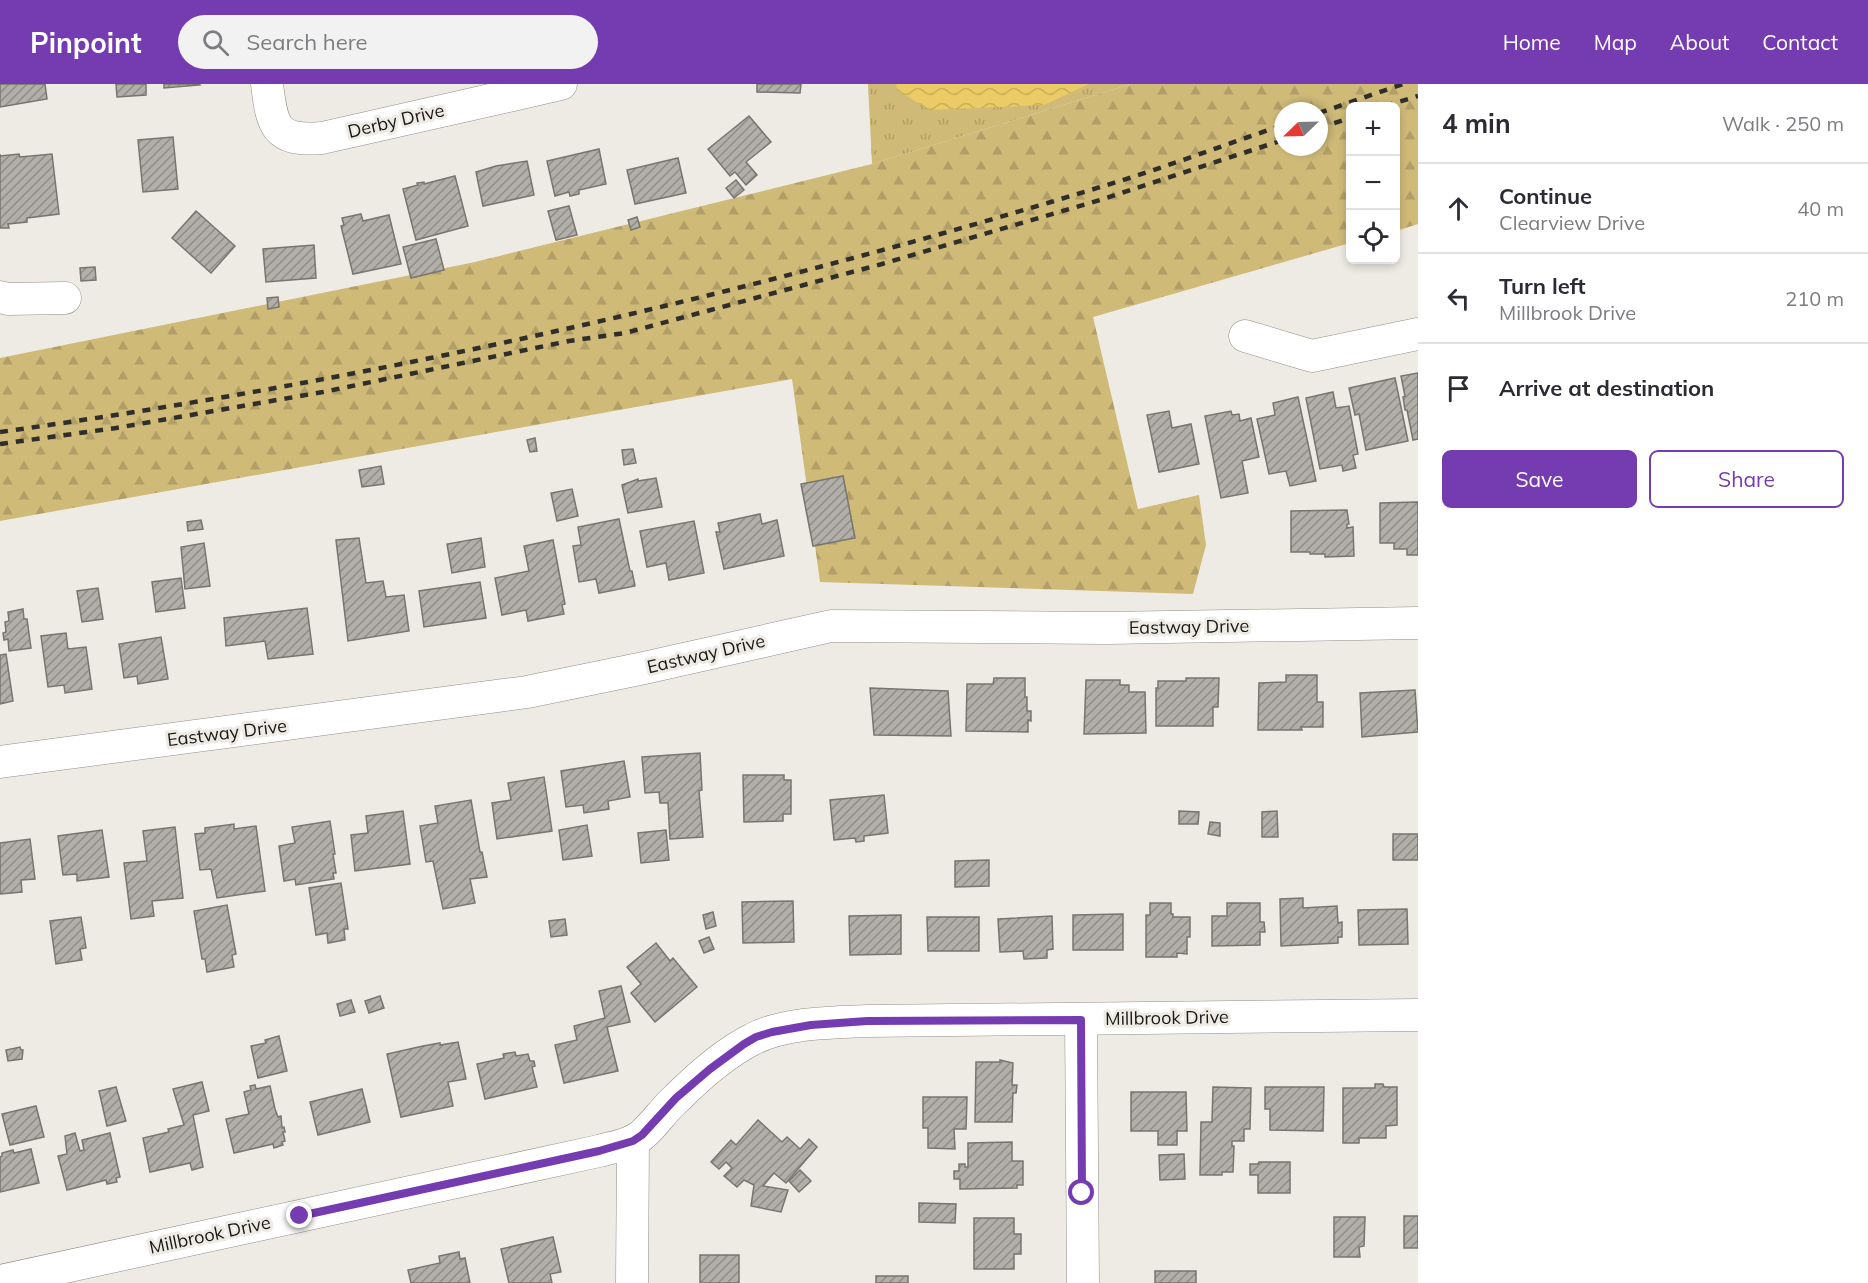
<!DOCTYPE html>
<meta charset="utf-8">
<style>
body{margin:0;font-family:Mulish,sans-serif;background:#f2f2f3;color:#2b2b33}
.controls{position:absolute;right:18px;top:18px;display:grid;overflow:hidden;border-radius:9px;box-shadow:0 3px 9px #0003}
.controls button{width:54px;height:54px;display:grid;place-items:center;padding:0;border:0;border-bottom:2px solid #e1e1e2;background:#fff;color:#2b2b33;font:30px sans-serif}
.compass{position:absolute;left:1274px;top:18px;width:54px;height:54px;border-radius:50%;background:#fff;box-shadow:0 3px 9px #0003;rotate:247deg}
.stop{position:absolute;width:18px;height:18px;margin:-14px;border:4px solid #753bb1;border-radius:50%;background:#fff}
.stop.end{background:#753bb1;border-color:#fff;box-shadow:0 2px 6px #0008}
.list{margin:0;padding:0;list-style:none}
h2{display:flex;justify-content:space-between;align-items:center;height:78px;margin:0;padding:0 24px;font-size:26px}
h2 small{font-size:20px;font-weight:400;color:#7c7c81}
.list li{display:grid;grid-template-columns:39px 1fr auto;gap:18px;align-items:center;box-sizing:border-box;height:90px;padding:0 24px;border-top:2px solid #e1e1e2}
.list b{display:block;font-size:22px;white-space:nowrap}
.list p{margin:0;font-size:20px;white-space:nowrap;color:#7c7c81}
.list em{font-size:20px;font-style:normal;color:#7c7c81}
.actions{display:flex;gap:12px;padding:18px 24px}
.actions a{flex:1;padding:14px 0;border:2px solid #753bb1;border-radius:9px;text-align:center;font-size:21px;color:#753bb1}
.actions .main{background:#753bb1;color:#fff}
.icon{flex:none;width:33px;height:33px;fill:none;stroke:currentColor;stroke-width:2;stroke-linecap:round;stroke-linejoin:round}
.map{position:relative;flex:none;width:1418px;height:1199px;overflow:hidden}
header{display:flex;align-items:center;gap:36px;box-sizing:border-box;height:84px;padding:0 30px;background:#753bb1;color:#fff}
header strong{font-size:28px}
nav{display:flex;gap:33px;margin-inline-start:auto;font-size:21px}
.search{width:420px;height:54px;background:#f2f2f3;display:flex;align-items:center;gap:15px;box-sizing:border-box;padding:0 21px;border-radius:33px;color:#7c7c81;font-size:22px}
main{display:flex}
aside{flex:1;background:#fff}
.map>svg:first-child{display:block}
.grass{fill:url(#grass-tufts)}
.forest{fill:url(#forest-firs);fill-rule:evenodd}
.water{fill:url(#water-waves)}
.building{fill:url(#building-hatch);stroke:#77756e;stroke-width:1.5}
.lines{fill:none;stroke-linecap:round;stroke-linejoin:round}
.minor-casing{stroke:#918f88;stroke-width:33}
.minor{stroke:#fff;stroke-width:32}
.rail{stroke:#2f2e2b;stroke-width:4.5;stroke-dasharray:8 8;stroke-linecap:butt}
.route{stroke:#753bb1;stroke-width:8}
.labels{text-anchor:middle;stroke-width:6;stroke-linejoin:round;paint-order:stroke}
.street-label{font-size:18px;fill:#191816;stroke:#eeebe4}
</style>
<header>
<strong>Pinpoint</strong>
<div class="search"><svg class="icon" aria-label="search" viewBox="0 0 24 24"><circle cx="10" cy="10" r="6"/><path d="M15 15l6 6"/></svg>Search here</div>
<nav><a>Home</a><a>Map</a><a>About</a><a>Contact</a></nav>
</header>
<main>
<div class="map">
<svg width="1418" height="1199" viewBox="0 0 1418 1199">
<defs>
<pattern id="grass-tufts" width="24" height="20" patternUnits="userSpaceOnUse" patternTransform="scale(1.5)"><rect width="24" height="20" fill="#cfba78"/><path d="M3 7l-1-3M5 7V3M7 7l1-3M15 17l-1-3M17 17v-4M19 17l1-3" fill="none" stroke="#b19f67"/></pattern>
<pattern id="forest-firs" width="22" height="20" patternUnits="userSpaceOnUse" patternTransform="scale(1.5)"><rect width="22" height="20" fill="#cfba78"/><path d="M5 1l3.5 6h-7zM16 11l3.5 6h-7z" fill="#b19f67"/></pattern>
<pattern id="water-waves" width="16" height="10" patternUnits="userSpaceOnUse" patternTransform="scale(1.5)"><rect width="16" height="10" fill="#ebcb65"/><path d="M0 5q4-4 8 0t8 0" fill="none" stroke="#c9ae57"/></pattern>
<pattern id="building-hatch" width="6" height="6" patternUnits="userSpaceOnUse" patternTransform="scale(1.5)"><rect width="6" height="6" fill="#b1afa8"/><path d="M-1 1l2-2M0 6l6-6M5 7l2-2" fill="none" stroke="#8f8d88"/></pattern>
</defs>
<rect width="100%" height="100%" fill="#eeebe4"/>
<polygon class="grass" points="868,0 1131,0 872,80"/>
<path class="forest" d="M1131 0H1418V140L1396 147V22H1350V159L1093 233 1138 425 1199 411 1206 461 1193 510 820 498 792 295 0 437V274L475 178 872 80ZM1283 27H1319V63H1283Z"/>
<polygon class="water" points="896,0 1089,0 1044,21 929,26 897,6"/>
<g class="building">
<polygon points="0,0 45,0 47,15 0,23"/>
<polygon points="116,0 146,0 146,11 117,13"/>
<polygon points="164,0 199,0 200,1 164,4"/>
<polygon points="757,0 801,0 800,9 757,8"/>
<polygon points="749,32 771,58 746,78 757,91 746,101 735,88 730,92 708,65"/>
<polygon points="173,53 178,105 143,108 138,56"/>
<polygon points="599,65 606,100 579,106 579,110 570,112 569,108 555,112 547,77"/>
<polygon points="0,70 0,72 19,70 20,73 52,70 59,130 27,134 27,138 8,140 9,144 0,144"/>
<polygon points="678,74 686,109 635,120 627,86"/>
<polygon points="527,77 534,111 483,122 476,88 496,82"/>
<polygon points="455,92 468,142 416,156 403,105 418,101 417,99 424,98 424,100"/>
<polygon points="736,96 744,106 734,114 726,104"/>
<polygon points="569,122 577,151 556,156 548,127"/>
<polygon points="196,127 235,162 211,189 172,154"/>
<polygon points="361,130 363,137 389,131 401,180 353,190 341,142 344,141 342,134"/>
<polygon points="637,133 640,143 631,146 628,136"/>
<polygon points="436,155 444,186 411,194 403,163"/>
<polygon points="314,161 316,194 266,198 263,165"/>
<polygon points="95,183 96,196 81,197 80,184"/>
<polygon points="278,213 279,223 268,225 267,214"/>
<polygon points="1418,289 1418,355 1413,356 1407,326 1405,326 1403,313 1405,312 1401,292"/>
<polygon points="1395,294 1408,357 1366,366 1359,330 1355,331 1349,304"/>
<polygon points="1333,308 1336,324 1349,322 1358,370 1353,371 1356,384 1343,387 1342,381 1320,385 1306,314"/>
<polygon points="1298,313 1316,397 1290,402 1286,387 1269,390 1257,335 1275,331 1273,319"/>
<polygon points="1169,327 1172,344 1191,340 1199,380 1159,388 1147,331"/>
<polygon points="1231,327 1232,331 1239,330 1240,337 1251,334 1259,373 1242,377 1248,409 1221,414 1205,332"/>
<polygon points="535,354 537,367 530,368 527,356"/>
<polygon points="633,365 636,379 624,381 622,366"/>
<polygon points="381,382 384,400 362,403 359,386"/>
<polygon points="843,392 855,454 813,462 801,400"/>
<polygon points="656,394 662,423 628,429 622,401 638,395 638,397"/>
<polygon points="572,405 578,432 557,437 551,409"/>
<polygon points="1418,418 1418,471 1407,471 1407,465 1394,465 1394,459 1380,459 1380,419"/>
<polygon points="1347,426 1349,440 1347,440 1347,444 1353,443 1354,472 1325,473 1325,470 1310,470 1310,468 1291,468 1291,427"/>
<polygon points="760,430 762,440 777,436 784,472 724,485 716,448 720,448 718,439"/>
<polygon points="619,435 630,487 632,487 635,502 599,509 596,495 579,498 573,462 581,461 578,443"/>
<polygon points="201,436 203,445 188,447 187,438"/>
<polygon points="694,437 704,489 669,496 666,479 647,483 640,447"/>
<polygon points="359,454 366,499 383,497 386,513 404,511 409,547 348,557 336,456"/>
<polygon points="481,454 485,483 452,489 447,460"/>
<polygon points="553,456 565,520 562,521 564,530 528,537 526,526 502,531 495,494 529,487 524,462"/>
<polygon points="204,459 210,502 185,505 181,463"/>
<polygon points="181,494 185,524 156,528 152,498"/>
<polygon points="480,498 486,534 424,543 419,507"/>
<polygon points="98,504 103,535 82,538 77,507"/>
<polygon points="307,524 313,570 268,575 265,557 226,562 224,534"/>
<polygon points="23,525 24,535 27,535 31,564 9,567 8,555 4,556 3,549 6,548 5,538 9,537 8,528"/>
<polygon points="66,549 68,565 86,563 92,605 65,609 64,601 48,603 41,552"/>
<polygon points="161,553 168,595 138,600 137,592 124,594 119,560"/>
<polygon points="6,570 13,617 0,620 0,571"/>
<polygon points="1286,591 1317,591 1317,618 1323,618 1323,643 1301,643 1302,646 1258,646 1259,599 1286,598"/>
<polygon points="994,594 1025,594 1025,613 1027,613 1027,627 1031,627 1031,637 1028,636 1028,648 966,647 967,600 993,600"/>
<polygon points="1186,594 1219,594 1218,623 1213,623 1213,642 1156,642 1156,604 1158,604 1158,597 1186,597"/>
<polygon points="1086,596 1120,596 1120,601 1129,601 1129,608 1145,608 1146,649 1084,650"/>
<polygon points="870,604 948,607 951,652 874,651"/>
<polygon points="1415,606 1418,648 1362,653 1360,609"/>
<polygon points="700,669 702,706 699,707 703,753 670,755 668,719 660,719 659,708 645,709 642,673"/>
<polygon points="624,677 630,713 608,717 609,725 584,729 583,721 566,723 561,687"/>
<polygon points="743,691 784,691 784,696 791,696 791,730 783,730 783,737 744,738"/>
<polygon points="544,693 552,747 497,755 492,719 511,716 508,699"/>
<polygon points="884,711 888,749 864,752 864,757 856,758 855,754 834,756 830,716"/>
<polygon points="471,716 480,768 482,768 487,793 470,795 475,819 443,825 433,777 426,778 420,742 438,739 435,722"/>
<polygon points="403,727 410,780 355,787 351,751 368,749 366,732"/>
<polygon points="1179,727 1199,728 1198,740 1179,740"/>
<polygon points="1277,727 1278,753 1262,753 1262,728"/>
<polygon points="330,737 335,770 333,770 336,789 333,789 334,795 296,801 295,795 284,797 279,762 295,759 292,743"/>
<polygon points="1210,738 1220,739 1220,752 1208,750"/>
<polygon points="234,740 234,745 256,742 265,807 217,814 211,785 200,786 195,750 205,749 205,744"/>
<polygon points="587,741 592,772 563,776 559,746"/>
<polygon points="175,743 183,814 152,817 154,832 131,835 124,779 147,777 143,747"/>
<polygon points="102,746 109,793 77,797 77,790 63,791 58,752"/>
<polygon points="666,746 669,776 641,779 638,749"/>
<rect x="1393" y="750" width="25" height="26"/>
<polygon points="30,755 35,795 21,796 22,808 0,810 0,759"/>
<polygon points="989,776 989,802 955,803 955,777"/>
<polygon points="341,799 348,845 344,845 345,856 328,859 327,849 316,851 309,804"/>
<polygon points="1303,814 1303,824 1337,822 1338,839 1342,838 1342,853 1338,853 1338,859 1281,862 1280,815"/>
<polygon points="793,817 794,858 743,859 742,818"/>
<polygon points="1150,819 1171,819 1171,830 1173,830 1173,833 1190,833 1190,853 1187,853 1187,870 1177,869 1177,873 1146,873 1146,831 1150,831"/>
<polygon points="1227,819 1260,819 1260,838 1264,838 1265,848 1260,848 1260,861 1212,862 1212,832 1227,832"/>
<polygon points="227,821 236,870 232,871 234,883 207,888 205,875 202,875 194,827"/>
<polygon points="1407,825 1408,860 1359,861 1358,826"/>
<polygon points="713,828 716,842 706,845 703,831"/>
<polygon points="1123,830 1123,866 1073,866 1073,831"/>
<polygon points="901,831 901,870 850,871 849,832"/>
<polygon points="1052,832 1053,865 1047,866 1047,874 1024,875 1023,867 1000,868 998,835"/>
<polygon points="81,833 86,864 80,865 82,876 56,880 50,837"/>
<polygon points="927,833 979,833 979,867 928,867"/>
<polygon points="565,835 567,851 551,853 549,837"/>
<polygon points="709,853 714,865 704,869 699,857"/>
<polygon points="656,859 670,877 673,874 697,903 655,938 631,909 641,900 627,883"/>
<polygon points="621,902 630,938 607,943 618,987 564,999 555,961 577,956 574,942 605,934 599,907"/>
<polygon points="380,912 384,924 369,929 365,917"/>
<polygon points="351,916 355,928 340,932 337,920"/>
<polygon points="279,952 287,987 258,994 251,962 266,959 265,956"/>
<polygon points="458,958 466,995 448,998 453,1022 401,1033 387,970 423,962 440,959 440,961"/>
<polygon points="20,963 21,966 23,966 22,975 8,977 6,966"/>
<polygon points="515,968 516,972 528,970 530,977 534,977 535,982 532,983 537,1003 485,1015 477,980 504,974 503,970"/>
<polygon points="1000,976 1013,979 1012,1001 1017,1001 1016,1009 1013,1009 1012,1038 975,1038 976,978 1000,978"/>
<polygon points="202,998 209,1027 193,1031 203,1083 192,1086 190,1079 150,1088 143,1054 169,1048 168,1045 184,1041 173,1005"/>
<polygon points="1375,1000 1383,1000 1384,1003 1397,1003 1397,1041 1386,1042 1386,1054 1359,1054 1359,1059 1343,1059 1343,1004 1375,1004"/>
<polygon points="255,1001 256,1005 270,1002 275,1025 278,1033 281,1032 282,1044 284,1043 285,1048 283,1048 285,1057 282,1058 283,1061 274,1064 273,1060 234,1069 226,1035 249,1030 244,1008 251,1006 250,1002"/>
<polygon points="116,1003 126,1037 107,1042 99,1007"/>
<polygon points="1213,1003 1251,1004 1250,1045 1244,1045 1244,1057 1232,1057 1232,1062 1234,1062 1233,1088 1222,1088 1222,1091 1200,1091 1201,1038 1212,1038"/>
<polygon points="1265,1003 1324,1003 1323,1047 1270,1046 1270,1025 1265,1025"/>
<polygon points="362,1005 370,1038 318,1051 310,1018"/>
<polygon points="1131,1008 1186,1008 1187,1047 1177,1047 1177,1061 1158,1061 1158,1047 1131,1047"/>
<polygon points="923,1013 967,1013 966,1045 954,1045 955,1065 928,1064 928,1044 923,1044"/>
<polygon points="36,1022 44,1053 10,1061 2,1030"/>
<polygon points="758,1036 782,1058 787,1053 800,1065 809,1055 817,1063 786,1099 774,1089 763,1102 788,1106 781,1128 751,1122 754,1101 744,1096 737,1103 724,1092 732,1084 726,1078 719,1085 711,1078 731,1056 736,1061"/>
<polygon points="75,1049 80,1067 84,1066 82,1056 110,1049 120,1093 116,1094 117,1098 107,1100 106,1096 67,1106 58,1072 67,1070 65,1052"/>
<polygon points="1012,1058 1012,1077 1023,1077 1023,1101 1017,1101 1017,1104 960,1105 960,1095 954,1095 954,1087 959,1087 959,1080 965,1080 965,1083 968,1083 968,1059"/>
<polygon points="31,1065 39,1099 0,1108 0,1073 2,1072 2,1069 13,1066 14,1069"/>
<polygon points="1184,1070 1185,1095 1160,1096 1159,1071"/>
<polygon points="1259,1078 1290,1078 1290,1109 1258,1109 1258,1091 1250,1091 1250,1080 1258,1080"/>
<polygon points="800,1086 811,1097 799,1108 789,1097"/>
<polygon points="919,1119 956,1120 955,1139 919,1138"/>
<rect x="1404" y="1132" width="14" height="32"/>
<polygon points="1334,1133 1365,1133 1364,1162 1359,1163 1360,1173 1334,1173"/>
<polygon points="974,1134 1014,1134 1014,1150 1021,1150 1021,1170 1014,1170 1014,1185 974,1185"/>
<polygon points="553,1153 561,1188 550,1190 552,1199 509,1199 501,1165"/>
<polygon points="459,1168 460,1175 465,1174 470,1199 411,1199 408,1186 440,1179 439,1172"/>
<rect x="700" y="1171" width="39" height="28"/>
<rect x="1155" y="1187" width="41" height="12"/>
<rect x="876" y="1192" width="32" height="7"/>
</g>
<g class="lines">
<g class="minor-casing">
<g id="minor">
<path d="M267 0C272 42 275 58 322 54L561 0"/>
<polyline points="0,213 8,215 65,214"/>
<polyline points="1245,252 1312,272 1418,250"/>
<polyline points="0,678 527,608 644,584 831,542 1107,544 1418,539"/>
<polyline points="1081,936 1083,1199"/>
<path d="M0 1197 599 1067C613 1063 631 1061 642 1051 655 1040 664 1025 677 1014 699 992 725 969 753 955 785 938 832 939 867 937L1418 931"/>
<polyline points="632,1199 633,1057"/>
</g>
</g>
<use href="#minor" class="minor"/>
<g class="rail">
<polyline points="1385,22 1418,12"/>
<polyline points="1319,29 1403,0"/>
<polyline points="1319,44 1350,34"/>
<path d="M0 348C375 296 745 212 1107 101 1166 83 1224 61 1283 41"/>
<polyline points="0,360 116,344 323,308 569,257 625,249 882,180 1100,116 1283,56"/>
</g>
</g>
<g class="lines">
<polyline class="route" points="300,1132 599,1067 633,1057 642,1051 676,1014 710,985 744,960 756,953 772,948 811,941 867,937 1081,936 1082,1109"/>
</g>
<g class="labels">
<g class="street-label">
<text transform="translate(396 37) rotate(-13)" y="6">Derby Drive</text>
<text transform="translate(1189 543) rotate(-1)" y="6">Eastway Drive</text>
<text transform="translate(706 570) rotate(-13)" y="6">Eastway Drive</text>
<text transform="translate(227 649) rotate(-7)" y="6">Eastway Drive</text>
<text transform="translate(1167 934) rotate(-1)" y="6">Millbrook Drive</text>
<text transform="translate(210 1151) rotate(-12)" y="6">Millbrook Drive</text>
</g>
</g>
</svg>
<div class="controls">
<button>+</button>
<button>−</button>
<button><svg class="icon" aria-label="locate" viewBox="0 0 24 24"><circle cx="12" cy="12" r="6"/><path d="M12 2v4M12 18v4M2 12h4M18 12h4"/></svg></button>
</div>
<svg class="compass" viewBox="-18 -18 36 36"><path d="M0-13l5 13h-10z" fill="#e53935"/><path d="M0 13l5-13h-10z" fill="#7c7c81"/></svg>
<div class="stop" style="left:1082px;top:1109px"></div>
<div class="stop end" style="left:300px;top:1132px"></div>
</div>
<aside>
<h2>4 min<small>Walk · 250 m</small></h2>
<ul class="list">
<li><svg class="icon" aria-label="ahead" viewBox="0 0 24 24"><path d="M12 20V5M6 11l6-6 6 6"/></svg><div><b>Continue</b><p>Clearview Drive</p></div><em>40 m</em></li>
<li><svg class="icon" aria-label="left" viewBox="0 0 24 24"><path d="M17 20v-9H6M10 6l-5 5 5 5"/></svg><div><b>Turn left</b><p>Millbrook Drive</p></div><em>210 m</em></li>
<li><svg class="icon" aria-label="arrive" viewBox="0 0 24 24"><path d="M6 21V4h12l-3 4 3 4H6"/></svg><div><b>Arrive at destination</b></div></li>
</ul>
<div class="actions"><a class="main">Save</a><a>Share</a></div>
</aside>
</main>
